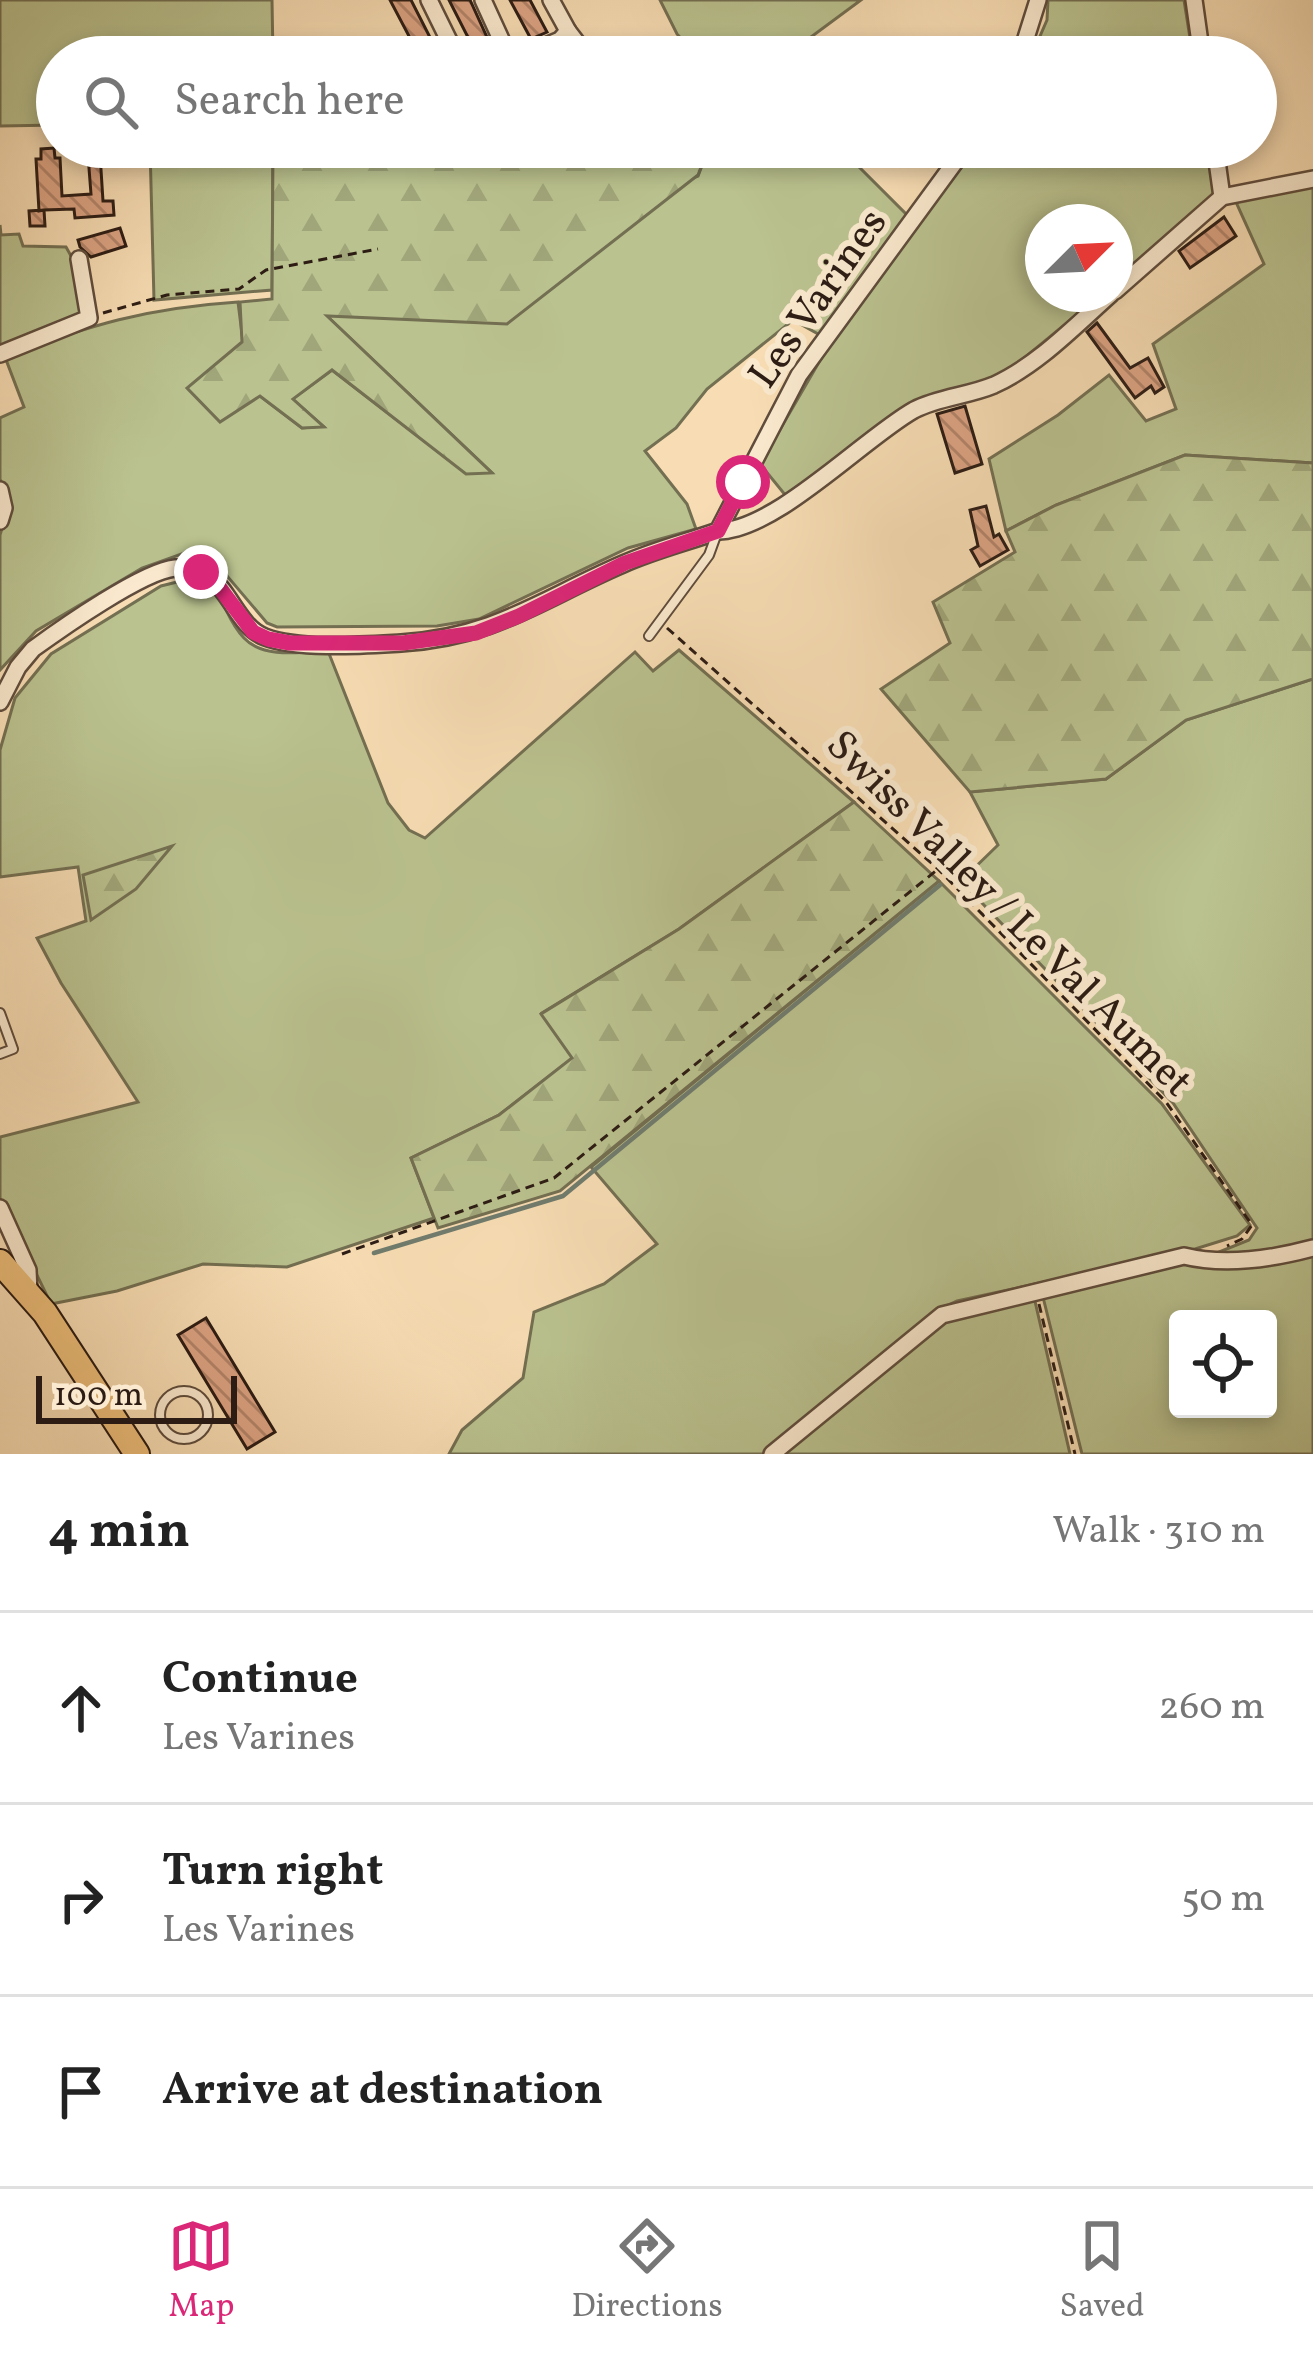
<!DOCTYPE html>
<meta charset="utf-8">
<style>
body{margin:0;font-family:Vollkorn,serif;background:#f6f6f6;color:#222}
.controls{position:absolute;right:36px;bottom:36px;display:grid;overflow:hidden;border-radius:12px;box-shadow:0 6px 18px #0003}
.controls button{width:108px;height:108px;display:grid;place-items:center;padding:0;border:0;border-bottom:3px solid #e0e0e0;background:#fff;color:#222;font:60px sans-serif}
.compass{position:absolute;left:1025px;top:204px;width:108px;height:108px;border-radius:50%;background:#fff;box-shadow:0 6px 18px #0003;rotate:66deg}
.scale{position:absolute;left:36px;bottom:30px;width:201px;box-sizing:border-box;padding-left:12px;border:6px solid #2c1c14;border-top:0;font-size:33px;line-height:42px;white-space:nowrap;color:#2c1c14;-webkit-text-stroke:9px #fae9ce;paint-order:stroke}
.stop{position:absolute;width:36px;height:36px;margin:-27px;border:9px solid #db2777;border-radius:50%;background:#fff}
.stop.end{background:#db2777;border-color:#fff;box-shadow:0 3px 12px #0008}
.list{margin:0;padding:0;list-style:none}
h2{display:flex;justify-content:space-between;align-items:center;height:156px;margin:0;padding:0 48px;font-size:51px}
h2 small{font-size:39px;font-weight:400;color:#767676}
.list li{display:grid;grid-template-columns:78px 1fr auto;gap:36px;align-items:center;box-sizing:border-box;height:192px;padding:0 48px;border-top:3px solid #e0e0e0}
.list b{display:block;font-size:45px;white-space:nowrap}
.list p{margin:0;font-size:39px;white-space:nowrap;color:#767676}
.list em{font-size:39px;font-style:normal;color:#767676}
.icon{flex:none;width:66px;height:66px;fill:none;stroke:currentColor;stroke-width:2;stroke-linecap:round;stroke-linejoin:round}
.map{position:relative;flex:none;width:1313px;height:1454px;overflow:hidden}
.search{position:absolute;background:#fff;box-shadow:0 6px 18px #0003;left:36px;right:36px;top:36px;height:132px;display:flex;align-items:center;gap:30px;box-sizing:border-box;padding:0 42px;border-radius:66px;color:#767676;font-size:45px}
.sheet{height:732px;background:#fff}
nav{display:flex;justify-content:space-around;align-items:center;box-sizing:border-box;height:168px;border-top:3px solid #e0e0e0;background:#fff;font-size:33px;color:#767676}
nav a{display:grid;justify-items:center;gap:6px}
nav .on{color:#db2777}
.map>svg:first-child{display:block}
.grass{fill:#bac28f;stroke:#736f52;stroke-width:3;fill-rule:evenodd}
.forest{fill:url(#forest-firs);stroke:#736f52;stroke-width:3}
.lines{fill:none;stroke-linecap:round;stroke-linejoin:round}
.stream{stroke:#707c6e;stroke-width:4.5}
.building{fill:url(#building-back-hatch);stroke:#2c1c14;stroke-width:3}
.lane-casing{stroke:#5f4c3c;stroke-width:12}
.street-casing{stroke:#5f4c3c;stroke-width:20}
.primary-casing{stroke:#2c1c14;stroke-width:28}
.path{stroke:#2c1c14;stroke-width:3;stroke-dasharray:9 6;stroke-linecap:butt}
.lane{stroke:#fae9ce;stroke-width:8}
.street{stroke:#fae9ce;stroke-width:15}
.primary{stroke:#ecbe7a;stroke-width:24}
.route{stroke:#db2777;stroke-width:15}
.labels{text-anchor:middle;stroke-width:12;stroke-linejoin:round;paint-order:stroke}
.street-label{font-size:42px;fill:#2c1c14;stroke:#fae9ce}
</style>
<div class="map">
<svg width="1313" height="1454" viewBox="0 0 1313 1454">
<defs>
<pattern id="forest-firs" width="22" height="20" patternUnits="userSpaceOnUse" patternTransform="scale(3)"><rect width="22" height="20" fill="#bac28f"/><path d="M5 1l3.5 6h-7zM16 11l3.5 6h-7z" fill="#a0a67a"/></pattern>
<pattern id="building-back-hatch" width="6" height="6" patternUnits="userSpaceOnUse" patternTransform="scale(3)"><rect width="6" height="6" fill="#dca383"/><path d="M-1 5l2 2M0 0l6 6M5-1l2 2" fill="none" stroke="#b3846a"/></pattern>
</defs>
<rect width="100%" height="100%" fill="#f8ddb4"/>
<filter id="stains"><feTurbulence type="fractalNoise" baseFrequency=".00167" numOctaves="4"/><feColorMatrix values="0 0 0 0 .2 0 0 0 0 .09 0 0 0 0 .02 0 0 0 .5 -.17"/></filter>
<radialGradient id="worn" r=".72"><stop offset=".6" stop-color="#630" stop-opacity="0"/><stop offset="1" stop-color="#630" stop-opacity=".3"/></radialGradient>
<g class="grass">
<polygon points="0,0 272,0 273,57 57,57 57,125 0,126"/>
<polygon points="660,0 861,0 784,57 698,57 677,34"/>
<polygon points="1048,0 1184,0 1193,57 1031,57 1047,20"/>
<polygon points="150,147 273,147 272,290 154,300"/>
<path d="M709 147H839L909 217 820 335 793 320 707 389 676 428 645 451 687 504 696 529 628 548 479 619 437 626 277 627 267 623 211 557 187 552 142 568 36 631 0 670V535L10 501 0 479V418L24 407 5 357C90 325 146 308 238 302L243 342 260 396 302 428 323 426 292 399 332 370 466 473 491 472 326 315 698 176Z"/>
<polygon points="976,147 1210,147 1219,194 1115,282 1115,222 1043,222 1043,294 1102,294 1007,372 975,387 927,399 786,496 760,464 833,338"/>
<polygon points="1313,186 1313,463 1185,455 1056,505 1006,531 989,459 1058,415 1109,375 1146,421 1176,409 1153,344 1264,264 1236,202"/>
<polygon points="0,225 1,235 19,234 23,246 66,247 75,263 82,312 0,350"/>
<path d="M185 580C232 591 218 610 244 638 263 659 303 652 328 651L388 803 409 830 425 838 635 652 653 671 679 650 854 802 679 929 542 1013 573 1058 499 1115 411 1158 434 1218 287 1267 203 1264 117 1291 51 1304 0 1199V1137L138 1102 61 983 37 938 86 921 78 867 0 877V750L15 698 51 654 161 586Z"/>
<polygon points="1313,679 1313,1244 1219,1257 1219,1252 1249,1240 1257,1228 1173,1103 961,881 998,845 970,792 1106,779 1186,720"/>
<polygon points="939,881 1162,1104 1250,1225 1237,1236 1195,1249 957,1301 938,1310 767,1454 449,1454 462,1430 523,1378 534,1312 604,1284 657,1244 591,1167"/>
<path d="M1313 1252V1454H1082L1042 1293 1187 1262ZM1178 1319H1268V1409H1178Z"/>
<polygon points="1034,1297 1070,1454 779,1454 943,1321"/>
</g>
<g class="forest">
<polygon points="273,147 709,147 698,175 507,324 327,316 492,473 466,474 332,370 293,399 324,427 302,428 260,396 220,422 187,388 242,342 240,302 272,299"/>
<polygon points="1185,455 1313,463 1313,679 1186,720 1106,779 970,792 881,689 950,643 933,602 1015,552 1006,531 1056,505"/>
<polygon points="854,802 939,881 560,1191 438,1228 411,1158 499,1115 572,1058 541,1014 679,929"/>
<polygon points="172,846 136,889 91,920 83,875"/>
</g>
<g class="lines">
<polyline class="stream" points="374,1253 563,1196 940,885"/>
</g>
<g class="building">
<polygon points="390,0 411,0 440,57 420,57"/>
<polygon points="449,0 470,0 496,57 478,57"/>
<polygon points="510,0 530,0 547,32 531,39"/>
<polygon points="54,148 55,158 60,158 62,196 91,194 88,155 100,154 103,201 113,201 114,215 75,218 74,209 44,210 45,226 30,226 29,211 44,210 39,211 36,159 41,159 41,149"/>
<polygon points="1224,217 1236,236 1190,268 1179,251"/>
<polygon points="120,228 126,246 91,257 80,247 78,240"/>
<polygon points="1097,323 1130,368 1148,358 1164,387 1155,393 1151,386 1135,398 1087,332"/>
<polygon points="965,406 982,464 955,473 937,414"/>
<polygon points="986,506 994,537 999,534 1008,550 980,566 971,550 978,546 970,510"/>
<polygon points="206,1318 275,1432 247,1449 178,1335"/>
</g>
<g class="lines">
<g class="lane-casing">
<g id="lane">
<polyline points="649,636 709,555 717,533"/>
<polyline points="0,1013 13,1049 0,1054"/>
<circle cx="184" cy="1415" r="24"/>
</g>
</g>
<g class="street-casing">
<g id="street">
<polyline points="429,0 457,57"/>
<polyline points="483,0 509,57"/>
<polyline points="1194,0 1202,57"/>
<polyline points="568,31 588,57"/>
<polyline points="520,57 560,40 568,31 551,0"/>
<polyline points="1020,57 1038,0"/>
<polyline points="1215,147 1222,197"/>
<polyline points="1115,291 1222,197 1313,179"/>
<polyline points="0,354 89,318 79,259"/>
<polyline points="0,490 4,508 0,521"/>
<path d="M718 531C775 531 864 438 914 410 939 397 968 396 994 385 1038 365 1075 326 1111 294"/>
<path d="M0 702 18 667 33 649C62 628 143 571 175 568 187 567 200 570 210 577 231 593 239 627 265 637 298 650 365 645 401 643 496 637 541 599 623 564 654 550 687 542 718 531L799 375 966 147"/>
<polyline points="0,1208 28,1270 29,1292"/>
<path d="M772 1454 942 1315 1184 1256C1225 1266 1272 1259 1313 1248"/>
</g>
</g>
<g class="primary-casing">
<polyline id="primary" points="0,1262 45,1313 137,1454"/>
</g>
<g class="path">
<polyline points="103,313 167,295 239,289 266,270 378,249"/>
<polyline points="667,628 938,869 1166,1102 1252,1225 1242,1239 1227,1246"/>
<polyline points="342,1254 554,1178 937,870"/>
<polyline points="1039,1304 1075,1454"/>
</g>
<use href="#lane" class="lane"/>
<use href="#street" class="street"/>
<use href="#primary" class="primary"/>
</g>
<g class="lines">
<polyline class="route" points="201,572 213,579 253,632 268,639 290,643 403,643 476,633 519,616 625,563 718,531 743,482"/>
</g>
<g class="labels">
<g class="street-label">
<text transform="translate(816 297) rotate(-55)" y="15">Les Varines</text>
<text transform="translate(1011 912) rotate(45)" y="15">Swiss Valley / Le Val Aumet</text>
</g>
</g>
<rect width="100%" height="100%" filter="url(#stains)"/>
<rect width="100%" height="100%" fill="url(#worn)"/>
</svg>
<div class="controls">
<button><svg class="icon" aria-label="locate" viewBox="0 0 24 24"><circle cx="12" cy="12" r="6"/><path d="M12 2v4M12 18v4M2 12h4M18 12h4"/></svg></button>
</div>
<svg class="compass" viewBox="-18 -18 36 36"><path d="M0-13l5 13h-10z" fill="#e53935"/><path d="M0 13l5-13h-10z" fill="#767676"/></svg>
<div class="scale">100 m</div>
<div class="stop" style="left:743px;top:482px"></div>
<div class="stop end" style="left:201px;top:572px"></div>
<div class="search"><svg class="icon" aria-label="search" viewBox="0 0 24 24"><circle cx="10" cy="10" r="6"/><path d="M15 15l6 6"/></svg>Search here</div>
</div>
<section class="sheet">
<h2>4 min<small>Walk · 310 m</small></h2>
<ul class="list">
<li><svg class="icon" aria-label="ahead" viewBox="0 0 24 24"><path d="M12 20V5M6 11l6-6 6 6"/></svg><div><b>Continue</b><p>Les Varines</p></div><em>260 m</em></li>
<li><svg class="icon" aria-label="right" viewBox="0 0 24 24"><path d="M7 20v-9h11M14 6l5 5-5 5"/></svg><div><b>Turn right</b><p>Les Varines</p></div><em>50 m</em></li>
<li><svg class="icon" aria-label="arrive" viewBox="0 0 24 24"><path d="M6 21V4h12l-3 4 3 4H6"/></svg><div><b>Arrive at destination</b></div></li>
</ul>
</section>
<nav>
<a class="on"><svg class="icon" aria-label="map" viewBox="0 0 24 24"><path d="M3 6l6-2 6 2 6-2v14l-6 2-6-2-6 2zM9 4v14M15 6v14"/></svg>Map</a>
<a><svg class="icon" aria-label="directions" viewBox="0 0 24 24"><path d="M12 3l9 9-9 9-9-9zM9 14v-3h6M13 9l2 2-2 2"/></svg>Directions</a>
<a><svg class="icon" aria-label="saved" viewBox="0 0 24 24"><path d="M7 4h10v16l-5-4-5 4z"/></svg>Saved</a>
</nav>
